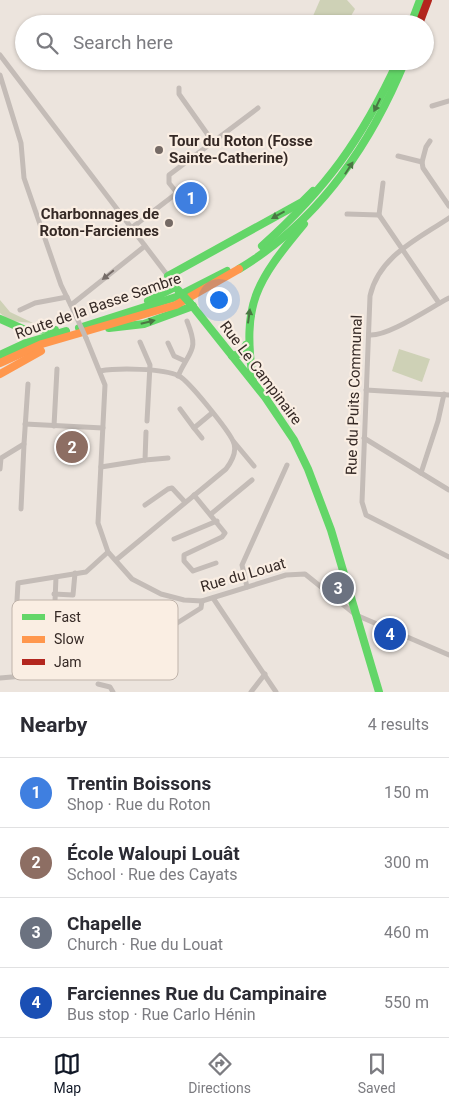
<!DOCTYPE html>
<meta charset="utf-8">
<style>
body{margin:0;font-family:Roboto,sans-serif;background:#f2f2f3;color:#2b2b33}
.you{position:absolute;left:218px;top:299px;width:18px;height:18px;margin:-12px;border:4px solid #fff;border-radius:50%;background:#1a73e8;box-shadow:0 0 0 8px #1a73e833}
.badge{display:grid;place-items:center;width:32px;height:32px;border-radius:50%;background:#111827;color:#fff;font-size:16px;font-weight:700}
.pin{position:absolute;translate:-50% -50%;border:2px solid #fff;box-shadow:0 1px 5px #0006}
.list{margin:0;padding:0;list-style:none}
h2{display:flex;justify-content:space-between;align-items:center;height:65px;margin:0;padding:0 20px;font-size:21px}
h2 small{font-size:16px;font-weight:400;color:#7c7c81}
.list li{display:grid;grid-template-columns:32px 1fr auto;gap:15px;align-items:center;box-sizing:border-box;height:70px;padding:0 20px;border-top:1px solid #e1e1e2}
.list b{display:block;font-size:19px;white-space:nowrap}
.list p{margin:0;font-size:16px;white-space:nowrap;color:#7c7c81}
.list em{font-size:16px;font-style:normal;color:#7c7c81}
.icon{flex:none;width:28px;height:28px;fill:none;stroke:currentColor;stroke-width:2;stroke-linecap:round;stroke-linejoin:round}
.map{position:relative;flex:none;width:449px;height:692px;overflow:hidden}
.search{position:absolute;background:#fff;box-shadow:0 1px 4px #0004;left:15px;right:15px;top:15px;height:55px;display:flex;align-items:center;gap:12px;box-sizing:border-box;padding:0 18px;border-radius:28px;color:#7c7c81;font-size:19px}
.sheet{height:345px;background:#fff}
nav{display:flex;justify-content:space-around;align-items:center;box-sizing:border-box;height:70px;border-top:1px solid #e1e1e2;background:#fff;font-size:14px;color:#7c7c81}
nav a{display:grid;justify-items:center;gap:2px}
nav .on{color:#111827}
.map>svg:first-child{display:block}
.green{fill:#ced1b6}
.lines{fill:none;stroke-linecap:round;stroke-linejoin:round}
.street{stroke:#c4bcb7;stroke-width:5}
.fast{stroke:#63d668;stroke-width:8}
.slow{stroke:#ff974d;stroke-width:8}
.jam{stroke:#b3261e;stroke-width:8}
.street-bridge{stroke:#c4bcb7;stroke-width:5}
.fast-bridge{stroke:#63d668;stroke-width:8}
.oneway{fill:#4a7743}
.oneway2{fill:#756b67}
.poi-dot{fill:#756a65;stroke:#faeee3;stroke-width:2}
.labels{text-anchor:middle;stroke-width:4.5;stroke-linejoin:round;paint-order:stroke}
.poi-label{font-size:15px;font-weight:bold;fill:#352925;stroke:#faeee3;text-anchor:start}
.street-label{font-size:15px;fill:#352925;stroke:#faeee3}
.key{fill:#faeee3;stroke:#bfb3aa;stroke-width:1}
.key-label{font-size:14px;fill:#352925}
</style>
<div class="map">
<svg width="449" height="692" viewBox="0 0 449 692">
<rect width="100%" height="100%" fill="#ece4dd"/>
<g class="green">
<polygon points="320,0 347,0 355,9 351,16 313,16"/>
<polygon points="0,300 10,312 33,323 10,321 0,313"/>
<polygon points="399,349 430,359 422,382 392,371"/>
</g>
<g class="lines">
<g class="street">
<polyline points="0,55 168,276"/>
<polyline points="0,75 21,143 24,178 61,285 76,316"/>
<polyline points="179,88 179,94 213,142"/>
<polyline points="432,106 449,101"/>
<polyline points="398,156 422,162 426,147 430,141"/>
<polyline points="422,162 423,168 449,206"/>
<polyline points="347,214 379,215 383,183"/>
<polyline points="379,215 439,303"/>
<path d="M449 218C418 239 379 256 370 296L362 502 366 515 449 557"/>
<polyline points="130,229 177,193 169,183 169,175 258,108"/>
<polyline points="71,305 145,246"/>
<polyline points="20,310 35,303 67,297"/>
<path d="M369 335C388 337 431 307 449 298"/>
<polyline points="86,338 105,385 98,523 108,552 132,579 161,594 184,600 202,601 286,575 305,574 356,615 449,655"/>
<polyline points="140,342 150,365 147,421"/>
<polyline points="168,343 174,356 185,361"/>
<path d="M100 371C117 368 163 368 179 376 189 381 228 430 233 441 238 451 232 461 226 469L116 560"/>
<path d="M178 376C191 348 199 351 187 321"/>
<polyline points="366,390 449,395"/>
<polyline points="180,409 194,428 212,413"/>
<polyline points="25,424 103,428"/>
<polyline points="54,426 57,369"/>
<polyline points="194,428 202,438"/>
<polyline points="364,438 449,490"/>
<polyline points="234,442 254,466"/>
<polyline points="145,460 168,458"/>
<polyline points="101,467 145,460 146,432"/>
<polyline points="0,469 1,458 24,444 28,384"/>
<polyline points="421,473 438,421 444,394"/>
<polyline points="194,495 225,533 222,537 184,555 184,561 193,571 216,563"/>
<polyline points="145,505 168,489 172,488 185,502"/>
<polyline points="21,509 24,444"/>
<polyline points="211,514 252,480"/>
<polyline points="174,539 217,521"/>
<polyline points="247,587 242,565 287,465"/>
<polyline points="54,594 73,595 75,573"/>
<polyline points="213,598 276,692"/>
<polyline points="39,624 54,625 56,577"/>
<polyline points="54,625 66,625"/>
<polyline points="39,675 39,624 19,623 16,618 18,583 86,572 108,552"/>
<polyline points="0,678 47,674 110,650 147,642 201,608 202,601"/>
<polyline points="98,684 110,687 113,692"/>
<polyline points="251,692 265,674"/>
</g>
<g class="fast">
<polyline points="411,24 420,0"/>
<path d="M262 246C326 189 362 139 398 61"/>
<path d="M239 269C319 221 370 146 405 61"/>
<polyline points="168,276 302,202 313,191"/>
<polyline points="148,301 175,287"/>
<polyline points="190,303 265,397 294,440 308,469 331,530 379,692"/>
<polyline points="0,319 23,329 55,330"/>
<polyline points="79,328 176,297 227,271"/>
<polyline points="109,328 144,324 193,306"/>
<polyline points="0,355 26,343 66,331"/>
<polyline points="232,356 242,353 246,345"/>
<path d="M253 381C242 303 255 283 304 224"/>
</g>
<g class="slow">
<polyline points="0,363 42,344 176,305 239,269"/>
<polyline points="0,374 41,351"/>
</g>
<polyline class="jam" points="419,24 428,0"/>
<polyline class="street-bridge" points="76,316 86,338"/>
<polyline class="fast-bridge" points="178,290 190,303"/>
</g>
<defs><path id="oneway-solid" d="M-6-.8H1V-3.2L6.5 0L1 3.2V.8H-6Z" transform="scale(1.25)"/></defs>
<g class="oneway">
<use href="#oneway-solid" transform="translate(377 105) rotate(116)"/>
<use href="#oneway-solid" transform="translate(349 168) rotate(-57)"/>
<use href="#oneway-solid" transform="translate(278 215) rotate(151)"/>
<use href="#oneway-solid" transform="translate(249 316) rotate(-82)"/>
<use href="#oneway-solid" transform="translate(148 322) rotate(-14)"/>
</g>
<use class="oneway2" href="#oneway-solid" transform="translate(108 275) rotate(141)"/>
<g class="poi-dot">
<circle cx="159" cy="150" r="5"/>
<circle cx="169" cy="223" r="5"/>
</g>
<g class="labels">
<g class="poi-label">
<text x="169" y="146">Tour du Roton (Fosse<tspan x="169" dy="17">Sainte-Catherine)</tspan></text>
<text x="159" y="219" text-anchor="end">Charbonnages de<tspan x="159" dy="17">Roton-Farciennes</tspan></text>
</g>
<g class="street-label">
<text transform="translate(98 306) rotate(-19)" y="5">Route de la Basse Sambre</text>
<text transform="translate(261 373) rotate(53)" y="5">Rue Le Campinaire</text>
<text transform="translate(354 395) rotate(-88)" y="5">Rue du Puits Communal</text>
<text transform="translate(243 575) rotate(-16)" y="5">Rue du Louat</text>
</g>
</g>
<rect x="12" y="600" width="166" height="80" rx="8" class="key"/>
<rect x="22" y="614" width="23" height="6" fill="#63d668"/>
<rect x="22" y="636" width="23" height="7" fill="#ff974d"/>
<rect x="22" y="659" width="23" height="6" fill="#b3261e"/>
<g class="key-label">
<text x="54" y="622">Fast</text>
<text x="54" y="644">Slow</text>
<text x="54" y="667">Jam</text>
</g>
</svg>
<div class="you"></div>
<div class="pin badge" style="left:191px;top:198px;background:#3f7fe0">1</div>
<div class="pin badge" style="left:72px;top:447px;background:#8d6e63">2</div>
<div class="pin badge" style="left:338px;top:588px;background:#6b7280">3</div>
<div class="pin badge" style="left:390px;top:634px;background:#1a4fb4">4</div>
<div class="search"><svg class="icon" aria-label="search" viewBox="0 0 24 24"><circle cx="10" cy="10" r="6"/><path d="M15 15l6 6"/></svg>Search here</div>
</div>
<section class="sheet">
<h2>Nearby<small>4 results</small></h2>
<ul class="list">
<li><span class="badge" style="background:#3f7fe0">1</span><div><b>Trentin Boissons</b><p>Shop · Rue du Roton</p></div><em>150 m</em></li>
<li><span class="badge" style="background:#8d6e63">2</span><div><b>École Waloupi Louât</b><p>School · Rue des Cayats</p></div><em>300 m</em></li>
<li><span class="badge" style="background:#6b7280">3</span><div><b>Chapelle</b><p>Church · Rue du Louat</p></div><em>460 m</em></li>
<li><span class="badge" style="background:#1a4fb4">4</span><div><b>Farciennes Rue du Campinaire</b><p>Bus stop · Rue Carlo Hénin</p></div><em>550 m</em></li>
</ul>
</section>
<nav>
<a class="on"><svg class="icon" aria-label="map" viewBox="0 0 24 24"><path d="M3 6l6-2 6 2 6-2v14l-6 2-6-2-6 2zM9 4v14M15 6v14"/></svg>Map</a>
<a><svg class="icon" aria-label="directions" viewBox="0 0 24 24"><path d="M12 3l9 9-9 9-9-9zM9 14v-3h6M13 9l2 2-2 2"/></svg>Directions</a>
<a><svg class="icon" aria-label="saved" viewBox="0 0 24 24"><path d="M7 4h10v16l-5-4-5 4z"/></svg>Saved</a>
</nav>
